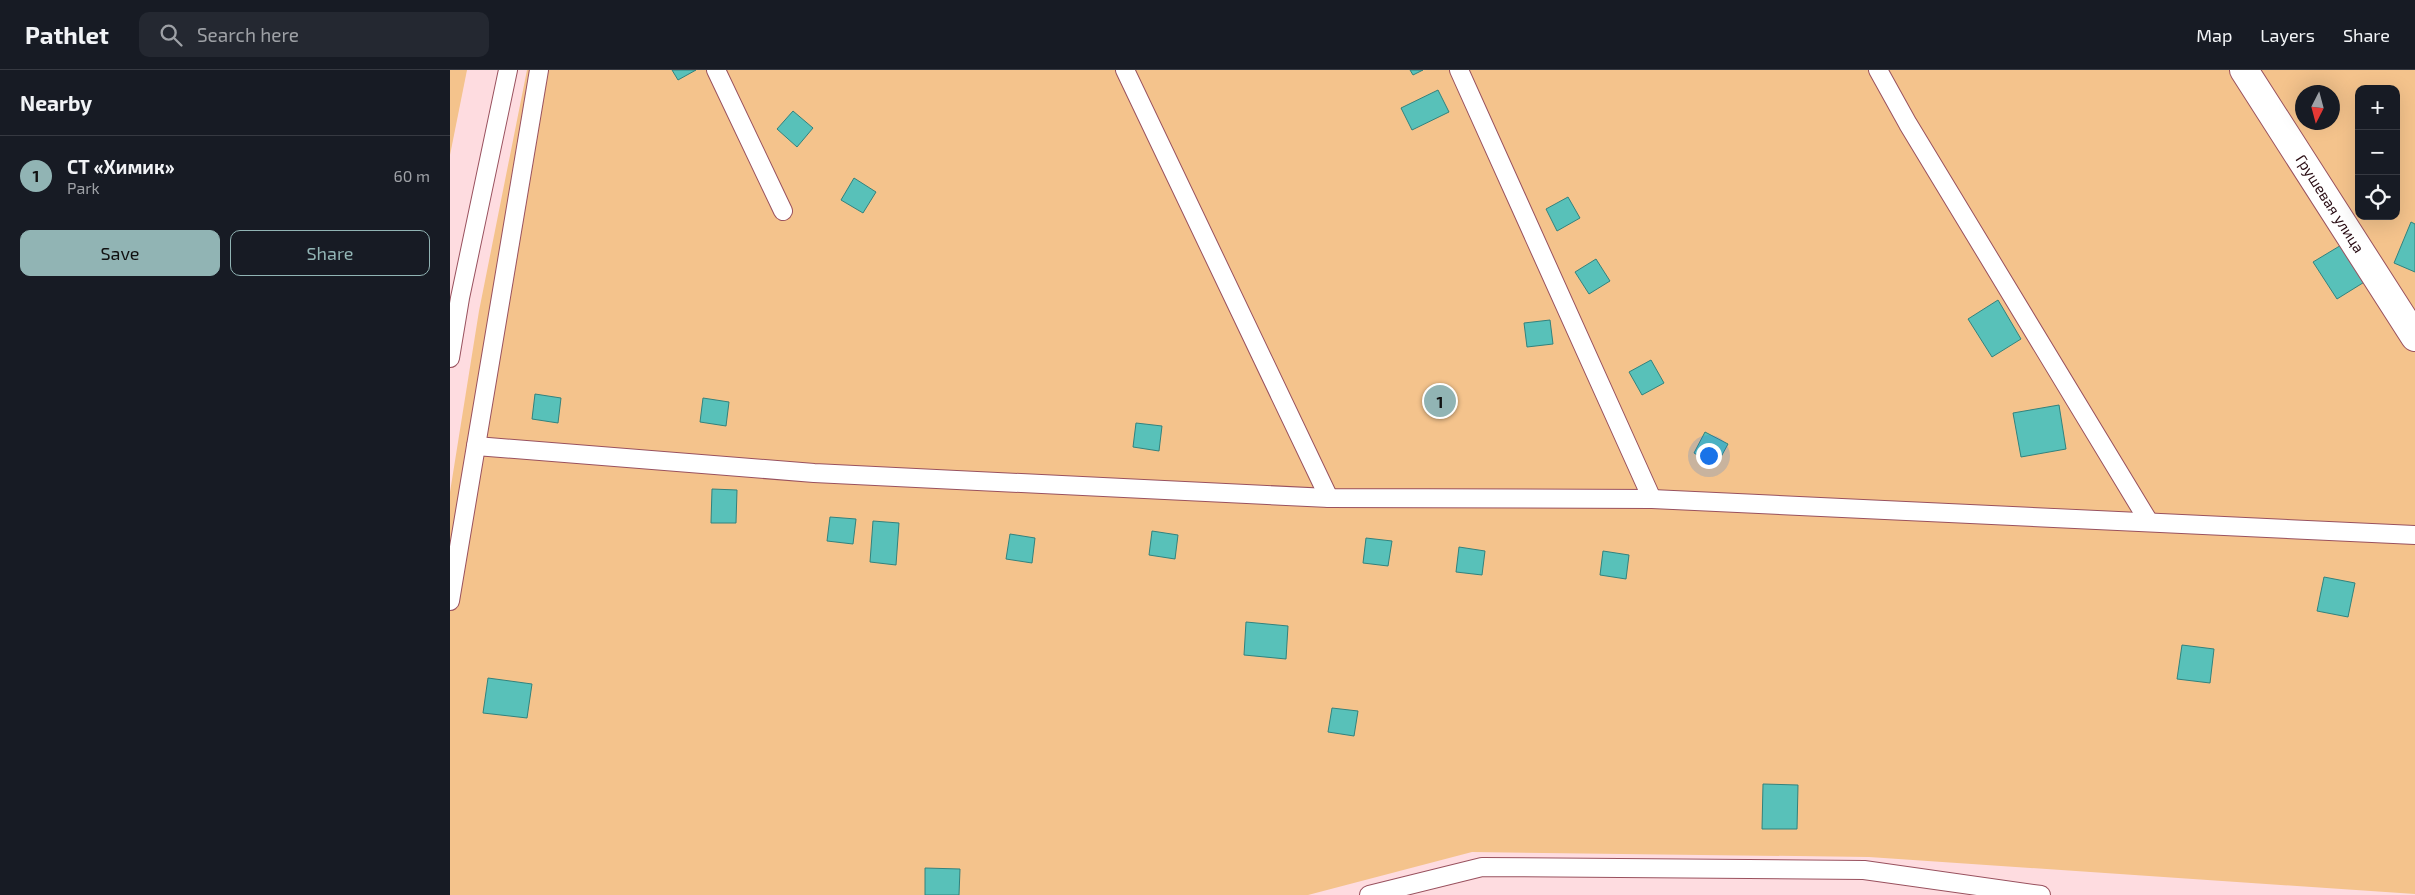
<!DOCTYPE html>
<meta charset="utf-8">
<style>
body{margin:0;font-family:"Exo 2",sans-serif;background:#242831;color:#f1f3f6}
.controls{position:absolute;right:15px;top:15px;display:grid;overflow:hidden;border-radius:10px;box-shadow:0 5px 20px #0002}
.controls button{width:45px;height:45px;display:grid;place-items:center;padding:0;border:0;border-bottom:1px solid #363941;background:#171b24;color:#f1f3f6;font:25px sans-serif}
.compass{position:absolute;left:1845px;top:15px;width:45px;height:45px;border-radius:50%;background:#171b24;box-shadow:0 5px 20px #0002;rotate:186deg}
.you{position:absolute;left:1258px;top:385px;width:18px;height:18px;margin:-12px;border:4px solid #fff;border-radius:50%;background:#1a73e8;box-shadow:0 0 0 8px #1a73e833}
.badge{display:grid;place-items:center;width:32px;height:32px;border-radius:50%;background:#91b4b4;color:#111;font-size:16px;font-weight:700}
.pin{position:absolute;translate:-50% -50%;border:2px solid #fff;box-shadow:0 1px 5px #0006}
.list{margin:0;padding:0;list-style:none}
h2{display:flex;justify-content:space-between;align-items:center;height:65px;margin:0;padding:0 20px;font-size:21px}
h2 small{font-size:16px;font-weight:400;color:#9ea1a6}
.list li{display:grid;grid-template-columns:32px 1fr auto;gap:15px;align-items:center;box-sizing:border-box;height:80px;padding:0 20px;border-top:1px solid #363941}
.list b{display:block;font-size:19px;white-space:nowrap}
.list p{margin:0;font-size:16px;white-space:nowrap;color:#9ea1a6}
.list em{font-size:16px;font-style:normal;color:#9ea1a6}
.actions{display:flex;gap:10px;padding:15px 20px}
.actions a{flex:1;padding:11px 0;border:1px solid #91b4b4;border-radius:10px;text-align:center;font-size:18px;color:#91b4b4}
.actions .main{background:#91b4b4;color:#111}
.icon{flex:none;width:28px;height:28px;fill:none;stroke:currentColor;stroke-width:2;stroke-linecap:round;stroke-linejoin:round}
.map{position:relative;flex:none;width:1965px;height:825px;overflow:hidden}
header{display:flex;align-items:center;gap:30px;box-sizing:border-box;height:70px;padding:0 25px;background:#171b24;border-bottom:1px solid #363941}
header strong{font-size:24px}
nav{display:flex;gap:28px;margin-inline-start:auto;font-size:18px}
.search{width:350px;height:45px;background:#242831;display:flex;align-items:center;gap:12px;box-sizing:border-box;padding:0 18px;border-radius:10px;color:#9ea1a6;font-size:19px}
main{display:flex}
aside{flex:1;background:#171b24}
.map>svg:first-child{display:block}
.green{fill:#f4c38c;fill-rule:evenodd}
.building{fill:#58c1b9;stroke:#32827d}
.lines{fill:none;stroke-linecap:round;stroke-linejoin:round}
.service-casing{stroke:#99515e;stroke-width:20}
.minor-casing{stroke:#99515e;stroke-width:30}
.service{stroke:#fff;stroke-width:18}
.minor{stroke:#fff;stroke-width:28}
.labels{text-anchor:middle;stroke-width:4;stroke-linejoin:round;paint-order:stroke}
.street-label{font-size:15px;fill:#280b12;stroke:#fedce0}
</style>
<header>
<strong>Pathlet</strong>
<div class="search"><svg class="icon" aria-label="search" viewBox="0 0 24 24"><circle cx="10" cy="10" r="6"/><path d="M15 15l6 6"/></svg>Search here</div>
<nav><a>Map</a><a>Layers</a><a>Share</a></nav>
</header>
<main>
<aside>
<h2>Nearby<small></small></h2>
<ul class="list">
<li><span class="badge">1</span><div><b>СТ «Химик»</b><p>Park</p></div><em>60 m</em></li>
</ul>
<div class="actions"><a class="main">Save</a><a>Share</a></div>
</aside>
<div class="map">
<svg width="1965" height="825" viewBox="0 0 1965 825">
<rect width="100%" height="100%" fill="#fedce0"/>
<g class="green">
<polygon points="0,0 17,0 0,85"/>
<path d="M77 0H1965V824L1419 787 1022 782 858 825H0V422L29 241ZM1909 19H1946V146H1909ZM1852 22H1882V52H1852Z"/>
</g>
<g class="building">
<polygon points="222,0 246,0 228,10"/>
<polygon points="960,0 973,0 963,5"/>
<polygon points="988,20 999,42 962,60 951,38"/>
<polygon points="343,41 363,58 347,77 327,59"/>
<polygon points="404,108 426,122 413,143 391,130"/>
<polygon points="1118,127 1130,148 1107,161 1096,139"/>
<polygon points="1961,152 1965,154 1965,202 1944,193"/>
<polygon points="1893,174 1916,211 1887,229 1863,192"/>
<polygon points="1146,189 1160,211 1139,224 1125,202"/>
<polygon points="1548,230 1571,269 1542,287 1518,249"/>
<polygon points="1100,250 1103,274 1077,277 1074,253"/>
<polygon points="1201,290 1214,313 1192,325 1179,302"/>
<polygon points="85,324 111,328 108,353 82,349"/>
<polygon points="253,328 279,332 276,356 250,352"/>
<polygon points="1609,335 1616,379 1571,387 1563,343"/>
<polygon points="686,353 712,356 709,381 683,377"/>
<polygon points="1255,362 1278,374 1266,396 1244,383"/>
<polygon points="262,419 287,420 286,453 261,453"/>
<polygon points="380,447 406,449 403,474 377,471"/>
<polygon points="423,451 449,453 446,495 420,492"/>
<polygon points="702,461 728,465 725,489 699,485"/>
<polygon points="560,464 585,468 582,493 556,489"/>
<polygon points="916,468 942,471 938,496 913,493"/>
<polygon points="1009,477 1035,481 1032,505 1006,502"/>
<polygon points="1153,481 1179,485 1176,509 1150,505"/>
<polygon points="1874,507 1905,513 1898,547 1867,541"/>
<polygon points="796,552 838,556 836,589 794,585"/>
<polygon points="1732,575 1764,579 1760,613 1727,609"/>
<polygon points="38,608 82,614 77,648 33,643"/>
<polygon points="882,638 908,641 904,666 878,662"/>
<polygon points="1313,714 1348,715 1347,759 1312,759"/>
<polygon points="475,798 510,799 509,825 475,825"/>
</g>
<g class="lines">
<g class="service-casing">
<g id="service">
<polyline points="266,0 333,141"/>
<polyline points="675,0 879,428"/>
<polyline points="1009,0 1202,429"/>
<polyline points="1428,0 1458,54 1699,452"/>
<polyline points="0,288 10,228 58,0"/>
<polyline points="26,376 364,403 879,428 1202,429 1965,465"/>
<polyline points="0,531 89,0"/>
<polyline points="919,825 1032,797 1414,800 1591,825"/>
</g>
</g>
<g class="minor-casing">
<g id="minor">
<path id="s1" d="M1794 0 1965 267"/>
</g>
</g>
<use href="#service" class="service"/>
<use href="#minor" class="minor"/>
</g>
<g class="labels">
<g class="street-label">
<text dy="5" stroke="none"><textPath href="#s1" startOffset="159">Грушевая улица</textPath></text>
</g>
</g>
</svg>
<div class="controls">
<button>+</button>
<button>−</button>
<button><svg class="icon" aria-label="locate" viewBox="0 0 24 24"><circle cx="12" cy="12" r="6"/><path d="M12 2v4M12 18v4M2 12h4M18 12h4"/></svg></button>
</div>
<svg class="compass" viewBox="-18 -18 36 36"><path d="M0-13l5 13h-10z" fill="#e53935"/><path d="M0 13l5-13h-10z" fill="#9ea1a6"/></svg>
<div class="you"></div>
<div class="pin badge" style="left:990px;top:331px">1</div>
</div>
</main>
